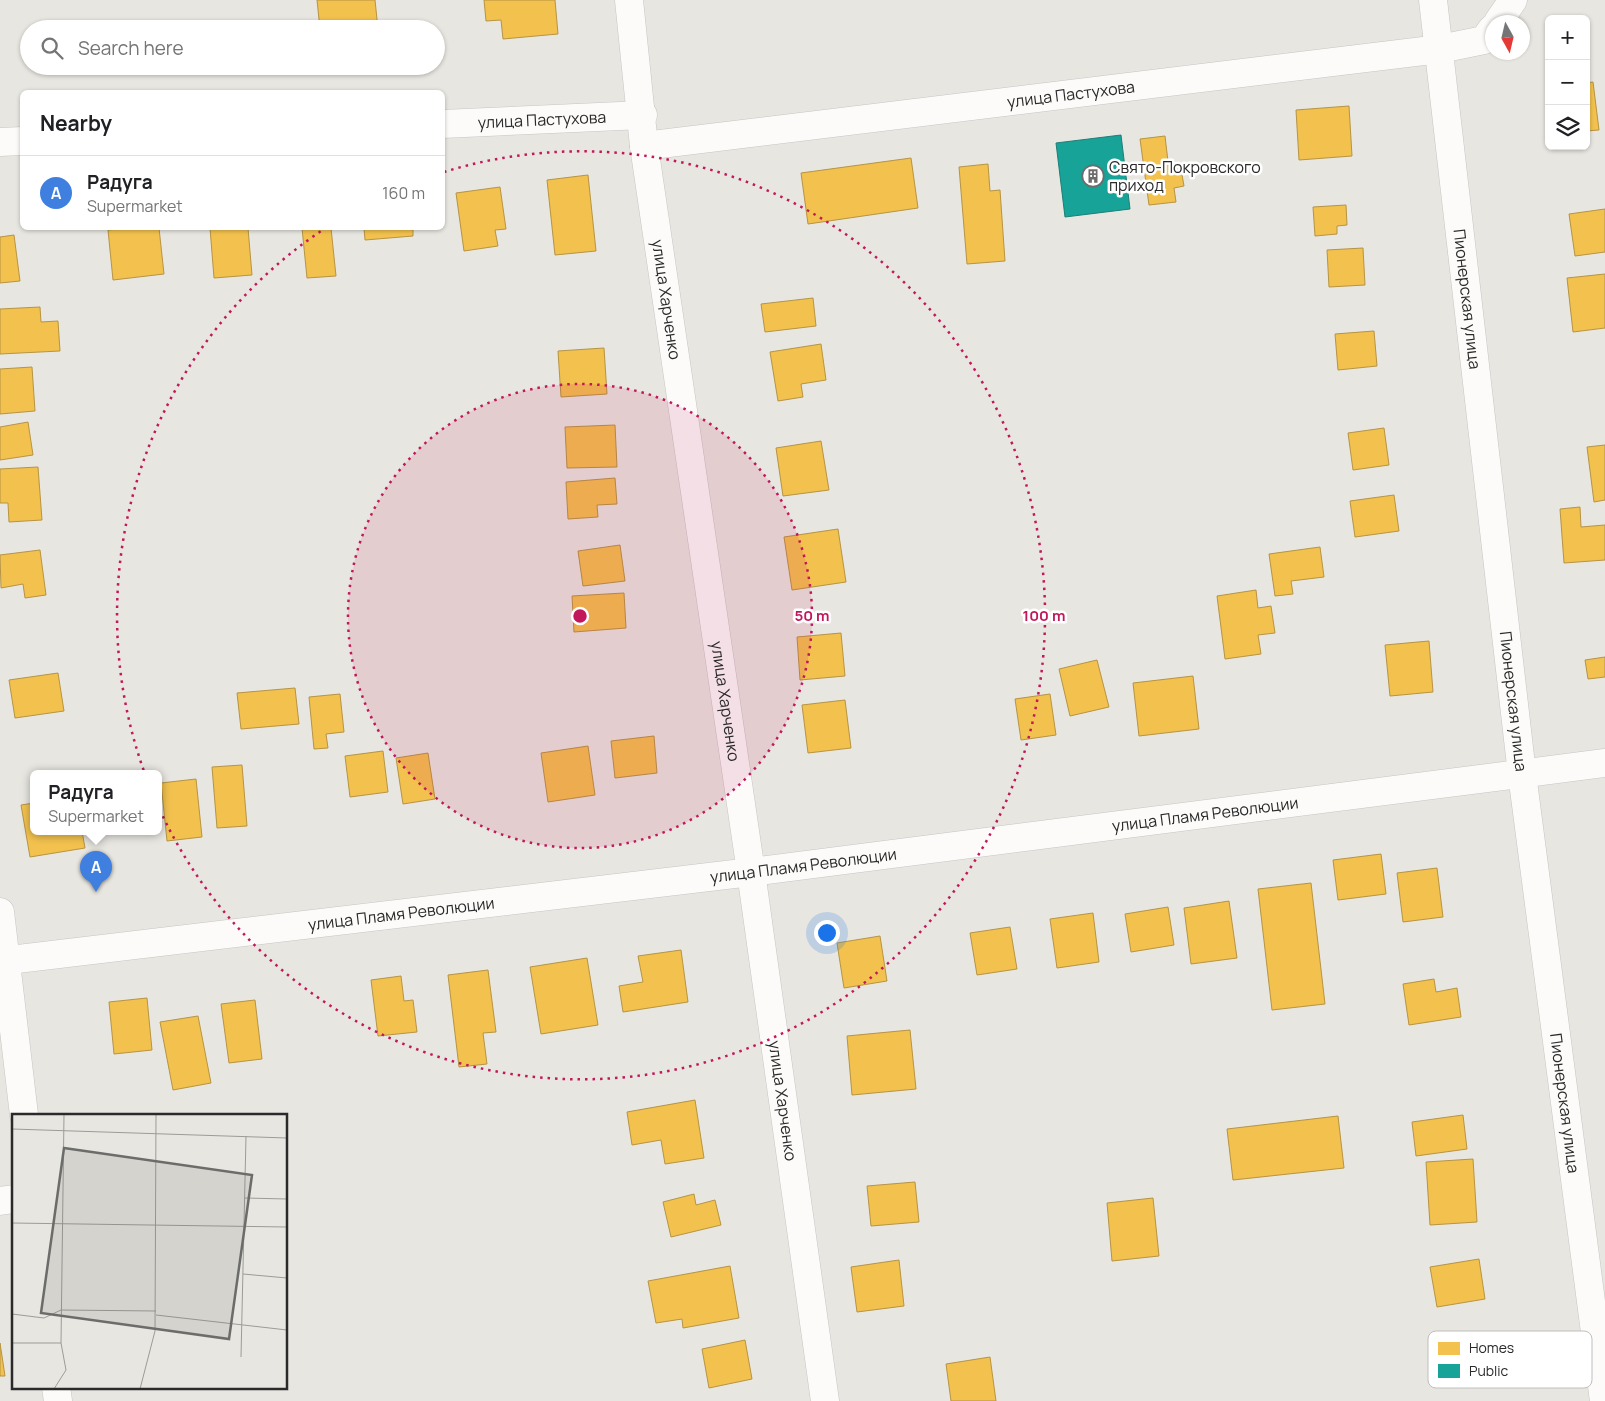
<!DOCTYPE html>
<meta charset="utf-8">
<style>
body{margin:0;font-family:Manrope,sans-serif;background:#f6f6f6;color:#202124}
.controls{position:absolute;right:15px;top:15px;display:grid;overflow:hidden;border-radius:8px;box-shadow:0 1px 4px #0004}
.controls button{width:45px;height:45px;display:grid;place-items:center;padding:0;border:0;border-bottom:1px solid #e0e0e0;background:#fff;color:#202124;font:25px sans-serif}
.compass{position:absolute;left:1485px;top:15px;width:45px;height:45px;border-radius:50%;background:#fff;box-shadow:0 1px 4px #0004;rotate:172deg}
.you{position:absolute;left:826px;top:932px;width:18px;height:18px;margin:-12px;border:4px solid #fff;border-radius:50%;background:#1a73e8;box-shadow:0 0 0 8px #1a73e833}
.badge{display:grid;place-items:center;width:32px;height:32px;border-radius:50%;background:#6c6c6a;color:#fff;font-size:16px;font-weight:700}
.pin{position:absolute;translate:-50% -41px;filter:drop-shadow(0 1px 2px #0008)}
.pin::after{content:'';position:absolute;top:26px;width:18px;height:15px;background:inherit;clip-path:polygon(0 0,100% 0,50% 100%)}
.popup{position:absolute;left:30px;top:770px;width:132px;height:65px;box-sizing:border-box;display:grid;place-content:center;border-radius:8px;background:#fff;filter:drop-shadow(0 1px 4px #0005);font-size:16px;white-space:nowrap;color:#757577}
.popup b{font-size:19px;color:#202124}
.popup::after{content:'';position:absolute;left:50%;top:100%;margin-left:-10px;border:10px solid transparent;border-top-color:#fff}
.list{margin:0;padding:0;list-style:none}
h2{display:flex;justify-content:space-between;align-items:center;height:65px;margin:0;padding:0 20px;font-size:21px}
h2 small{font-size:16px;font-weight:400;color:#757577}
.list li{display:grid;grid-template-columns:32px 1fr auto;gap:15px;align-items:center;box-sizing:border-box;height:75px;padding:0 20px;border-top:1px solid #e0e0e0}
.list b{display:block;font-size:19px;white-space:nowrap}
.list p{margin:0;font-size:16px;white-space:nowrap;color:#757577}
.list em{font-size:16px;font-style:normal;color:#757577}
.icon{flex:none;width:28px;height:28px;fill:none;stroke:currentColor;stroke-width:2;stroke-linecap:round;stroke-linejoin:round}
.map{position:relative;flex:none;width:1605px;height:1401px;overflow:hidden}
.search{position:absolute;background:#fff;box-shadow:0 1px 4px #0004;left:20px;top:20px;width:425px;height:55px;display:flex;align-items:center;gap:12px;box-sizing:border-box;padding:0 18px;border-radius:28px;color:#757577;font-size:19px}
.panel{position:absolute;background:#fff;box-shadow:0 1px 4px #0004;left:20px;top:90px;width:425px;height:140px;border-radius:8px}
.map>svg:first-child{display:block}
.homes{fill:#f2c14e;stroke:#b69443}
.public{fill:#17a398;stroke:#1d7f77}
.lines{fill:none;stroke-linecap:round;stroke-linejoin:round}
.street-casing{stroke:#c6c5c5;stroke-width:29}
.secondary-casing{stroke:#c6c5c5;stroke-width:29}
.street{stroke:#fcfbfa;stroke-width:28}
.secondary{stroke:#fcfbfa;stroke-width:28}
.ring{fill:none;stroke:#c2185b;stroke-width:2.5;stroke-dasharray:2.5 5}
.labels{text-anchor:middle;stroke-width:5;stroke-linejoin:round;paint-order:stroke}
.street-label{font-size:16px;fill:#2a2a2a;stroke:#fff}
.poi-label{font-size:16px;fill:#2a2a2a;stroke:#fff;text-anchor:start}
.inset-road{fill:none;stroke:#9c9b97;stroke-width:1}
.view{fill:#6c6c6a;fill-opacity:0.15;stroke:#6c6c6a;stroke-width:2.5}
.inset-edge{fill:none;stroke:#2a2a2a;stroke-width:2.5}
.key{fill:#fff;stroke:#bfbfbf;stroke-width:1}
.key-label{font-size:14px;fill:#2a2a2a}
.centre{fill:#c2185b;stroke:#fff;stroke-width:2.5}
.ring-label{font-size:15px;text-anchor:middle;font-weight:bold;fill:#c2185b;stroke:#fff;stroke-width:5;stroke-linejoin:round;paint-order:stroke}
</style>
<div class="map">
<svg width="1605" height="1401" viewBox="0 0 1605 1401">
<rect width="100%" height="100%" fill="#e8e6e0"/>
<g class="homes">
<polygon points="317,0 375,0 378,29 320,29"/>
<polygon points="484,0 555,0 558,34 503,39 501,20 486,21"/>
<polygon points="1593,82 1599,130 1586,131 1586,83"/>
<polygon points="1349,106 1352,156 1299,160 1296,110"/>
<polygon points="1165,136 1169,170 1181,169 1184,186 1174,188 1176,202 1149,205 1140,139"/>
<polygon points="911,158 918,208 808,224 801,173"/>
<polygon points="988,164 990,191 1000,190 1005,261 967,264 959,167"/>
<polygon points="588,175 596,251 555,255 547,180"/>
<polygon points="500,187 506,229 495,230 498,246 464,251 456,193"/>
<polygon points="1346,205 1347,225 1337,226 1337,234 1315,236 1313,207"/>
<polygon points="1605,209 1605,252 1575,256 1569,214"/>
<polygon points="131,228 159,228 164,274 113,280 108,230"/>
<polygon points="210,228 248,228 252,275 214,278"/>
<polygon points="302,228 331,228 336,276 307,278"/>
<polygon points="364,228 413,228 413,236 365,240"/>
<polygon points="14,235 20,281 0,283 0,237"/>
<polygon points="1363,248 1365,285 1329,287 1327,250"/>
<polygon points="1605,274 1605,328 1573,332 1567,278"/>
<polygon points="813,298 816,326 765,332 761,304"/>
<polygon points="40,307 41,322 58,321 60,351 0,354 0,309"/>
<polygon points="1374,331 1377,366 1338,370 1335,334"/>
<polygon points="821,344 826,380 801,384 803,397 778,401 770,352"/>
<polygon points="604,348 607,394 561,397 558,351"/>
<polygon points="32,367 35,411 0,414 0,369"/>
<polygon points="28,422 33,455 0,460 0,427"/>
<polygon points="615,425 617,467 567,468 565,427"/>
<polygon points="1384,428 1389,465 1353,470 1348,433"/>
<polygon points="821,441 829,490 783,496 776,448"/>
<polygon points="1605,445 1605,500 1594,502 1587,447"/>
<polygon points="38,467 42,520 9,522 8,503 0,503 0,469"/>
<polygon points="615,478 617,504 597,505 598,517 568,519 566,482"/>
<polygon points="1394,495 1399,531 1355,537 1350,501"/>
<polygon points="1580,507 1581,527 1605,525 1605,560 1564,563 1560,509"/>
<polygon points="838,529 846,582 792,590 784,537"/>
<polygon points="620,545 625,581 583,586 578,551"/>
<polygon points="1320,547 1324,577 1291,581 1293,594 1275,596 1269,554"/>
<polygon points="40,550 46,595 25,598 23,584 1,588 0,555"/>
<polygon points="1256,590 1258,608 1271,606 1275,633 1258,635 1261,654 1225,659 1217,596"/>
<polygon points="624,593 626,628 574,632 572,596"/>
<polygon points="841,633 845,676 800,680 797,637"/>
<polygon points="1429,641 1433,692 1390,696 1385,645"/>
<polygon points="1605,657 1605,677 1588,679 1585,660"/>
<polygon points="1097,660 1109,707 1070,716 1059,669"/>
<polygon points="58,673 64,711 15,718 9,680"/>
<polygon points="1193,676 1199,729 1139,736 1133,683"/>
<polygon points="295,688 299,724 241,729 237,693"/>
<polygon points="340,694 344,732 326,734 328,748 314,749 309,697"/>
<polygon points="1050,694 1056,735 1021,740 1015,699"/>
<polygon points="845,700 851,748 808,753 802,705"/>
<polygon points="654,736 657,773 615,778 611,741"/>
<polygon points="588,746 595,795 548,802 541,753"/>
<polygon points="383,751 388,792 350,797 345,756"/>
<polygon points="428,753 435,799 403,804 396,758"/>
<polygon points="242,765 247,826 217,828 212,767"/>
<polygon points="196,779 202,837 167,841 161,783"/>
<polygon points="34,803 34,831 82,831 85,848 30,857 21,805"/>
<polygon points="1381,854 1386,894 1338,900 1333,860"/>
<polygon points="1437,868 1443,917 1403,922 1397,873"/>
<polygon points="1311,883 1325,1004 1272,1010 1258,889"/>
<polygon points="1229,901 1237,958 1191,964 1184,908"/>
<polygon points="1168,907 1174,945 1131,952 1125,914"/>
<polygon points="1093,913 1099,962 1057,968 1050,919"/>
<polygon points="1010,927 1017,969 977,975 970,933"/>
<polygon points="880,936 887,981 844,988 837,943"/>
<polygon points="681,950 688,1002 623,1012 619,986 643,982 638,956"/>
<polygon points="587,958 598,1025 541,1034 530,967"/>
<polygon points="488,970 496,1032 483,1033 487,1064 459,1067 448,975"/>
<polygon points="401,976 404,1001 413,1000 417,1032 378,1036 371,980"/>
<polygon points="1434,979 1436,992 1457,988 1461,1017 1409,1025 1403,984"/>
<polygon points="147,998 152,1050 114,1054 109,1002"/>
<polygon points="255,1000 262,1059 229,1063 221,1004"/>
<polygon points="198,1016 211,1083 173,1090 160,1022"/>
<polygon points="910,1030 916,1089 852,1095 847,1036"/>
<polygon points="695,1100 704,1158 665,1164 661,1140 632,1145 627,1112"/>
<polygon points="1463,1115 1467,1149 1416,1156 1412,1122"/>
<polygon points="1338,1116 1344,1168 1233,1180 1227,1129"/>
<polygon points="1473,1159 1477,1222 1430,1225 1426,1162"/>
<polygon points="915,1182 919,1222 871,1226 867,1186"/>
<polygon points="694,1194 696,1205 715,1200 721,1225 671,1237 663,1202"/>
<polygon points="1153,1198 1159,1256 1112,1261 1107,1203"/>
<polygon points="1479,1259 1485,1299 1437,1307 1430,1267"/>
<polygon points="899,1260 904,1306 857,1312 851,1267"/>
<polygon points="730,1266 739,1318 683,1328 682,1319 656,1323 648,1281"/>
<polygon points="745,1340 752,1379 709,1388 702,1349"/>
<polygon points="0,1343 5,1376 0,1376"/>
<polygon points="990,1357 996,1401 951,1401 946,1364"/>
</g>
<polygon class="public" points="1121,135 1130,209 1065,217 1056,143"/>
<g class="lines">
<g class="street-casing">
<g id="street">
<path id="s1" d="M629 0 644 146 751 872"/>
<path id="s2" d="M1433 0 1522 774 1604 1401"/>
<polyline points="1498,22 1513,0"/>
<path id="s3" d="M442 124 643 115"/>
<polyline points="0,142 22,141"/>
<path id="s4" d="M644 146 1440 49 1484 40 1492 29"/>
<polyline points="0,912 24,1115"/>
<polyline points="0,1201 14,1199"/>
<polyline points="56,1387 58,1401"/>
</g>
</g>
<g class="secondary-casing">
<g id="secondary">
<path id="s5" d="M751 872 825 1401"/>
<path id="s6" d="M0 961 751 872 1605 763"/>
</g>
</g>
<use href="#street" class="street"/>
<use href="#secondary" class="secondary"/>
</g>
<circle cx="580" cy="616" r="232" fill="#c2185b" fill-opacity=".12"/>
<g class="ring">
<circle cx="580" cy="616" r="232"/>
<path d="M444 172A464 464 0 1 1 324 229"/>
</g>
<defs>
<g id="building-ring" transform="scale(1.125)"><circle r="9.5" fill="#fff" stroke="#6c6c6a" stroke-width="1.5"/><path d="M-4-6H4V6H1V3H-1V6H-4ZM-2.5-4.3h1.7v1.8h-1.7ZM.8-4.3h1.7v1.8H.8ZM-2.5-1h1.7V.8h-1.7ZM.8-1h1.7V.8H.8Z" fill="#6c6c6a"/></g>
</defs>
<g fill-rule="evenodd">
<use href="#building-ring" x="1093" y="176"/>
</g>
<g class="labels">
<g class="street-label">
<text dy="6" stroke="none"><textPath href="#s4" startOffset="430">улица Пастухова</textPath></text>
<text dy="6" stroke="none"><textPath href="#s3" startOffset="100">улица Пастухова</textPath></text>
<text dy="6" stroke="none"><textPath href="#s2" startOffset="301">Пионерская улица</textPath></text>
<text dy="6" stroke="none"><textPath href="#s1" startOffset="302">улица Харченко</textPath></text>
<text dy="6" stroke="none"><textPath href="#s1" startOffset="708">улица Харченко</textPath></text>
<text dy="6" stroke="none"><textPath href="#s2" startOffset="706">Пионерская улица</textPath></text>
<text dy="6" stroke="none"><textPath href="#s6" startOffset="1214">улица Пламя Революции</textPath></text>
<text dy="6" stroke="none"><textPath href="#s6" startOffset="809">улица Пламя Революции</textPath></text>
<text dy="6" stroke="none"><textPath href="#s6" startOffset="404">улица Пламя Революции</textPath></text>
<text dy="6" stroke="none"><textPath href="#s5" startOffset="231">улица Харченко</textPath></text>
<text dy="6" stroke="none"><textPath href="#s2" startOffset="1111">Пионерская улица</textPath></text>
</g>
<g class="poi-label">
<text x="1109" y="173">Свято-Покровского<tspan x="1109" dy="18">приход</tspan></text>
</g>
</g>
<g transform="translate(12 1114)">
<rect width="275" height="275" fill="#e8e6e0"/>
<path class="inset-road" d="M0 15 275 24M233 84 275 85M0 109 275 113M231 160 275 164M0 200 32 204 49 196 144 197M144 201 275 216M0 229H49M229 243 234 22M42 275 54 256 49 229 52 0M128 275 143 217 144 0"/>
<path class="view" d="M52 34 240 61 217 225 29 199Z"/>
<rect width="275" height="275" class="inset-edge"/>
</g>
<rect x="1428" y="1331" width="164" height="57" rx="8" class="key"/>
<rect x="1438" y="1342" width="22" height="13" fill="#f2c14e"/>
<rect x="1438" y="1364" width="22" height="14" fill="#17a398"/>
<g class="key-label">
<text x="1469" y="1353">Homes</text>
<text x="1469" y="1376">Public</text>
</g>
<circle cx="580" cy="616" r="8" class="centre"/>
<g class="ring-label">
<text x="812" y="621">50 m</text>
<text x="1044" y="621">100 m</text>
</g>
</svg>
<div class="controls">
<button>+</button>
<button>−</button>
<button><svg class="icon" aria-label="layers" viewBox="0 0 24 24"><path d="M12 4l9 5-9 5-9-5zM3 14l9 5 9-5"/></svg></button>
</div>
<svg class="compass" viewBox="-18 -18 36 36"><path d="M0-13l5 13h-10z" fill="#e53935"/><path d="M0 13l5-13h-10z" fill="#757577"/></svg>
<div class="you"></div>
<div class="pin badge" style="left:96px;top:892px;background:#3f7fe0">A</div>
<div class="popup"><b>Радуга</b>Supermarket</div>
<div class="search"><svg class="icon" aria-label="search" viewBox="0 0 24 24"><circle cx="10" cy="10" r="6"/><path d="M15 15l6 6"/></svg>Search here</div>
<section class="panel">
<h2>Nearby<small></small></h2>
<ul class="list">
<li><span class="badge" style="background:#3f7fe0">A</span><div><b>Радуга</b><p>Supermarket</p></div><em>160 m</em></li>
</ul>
</section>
</div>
